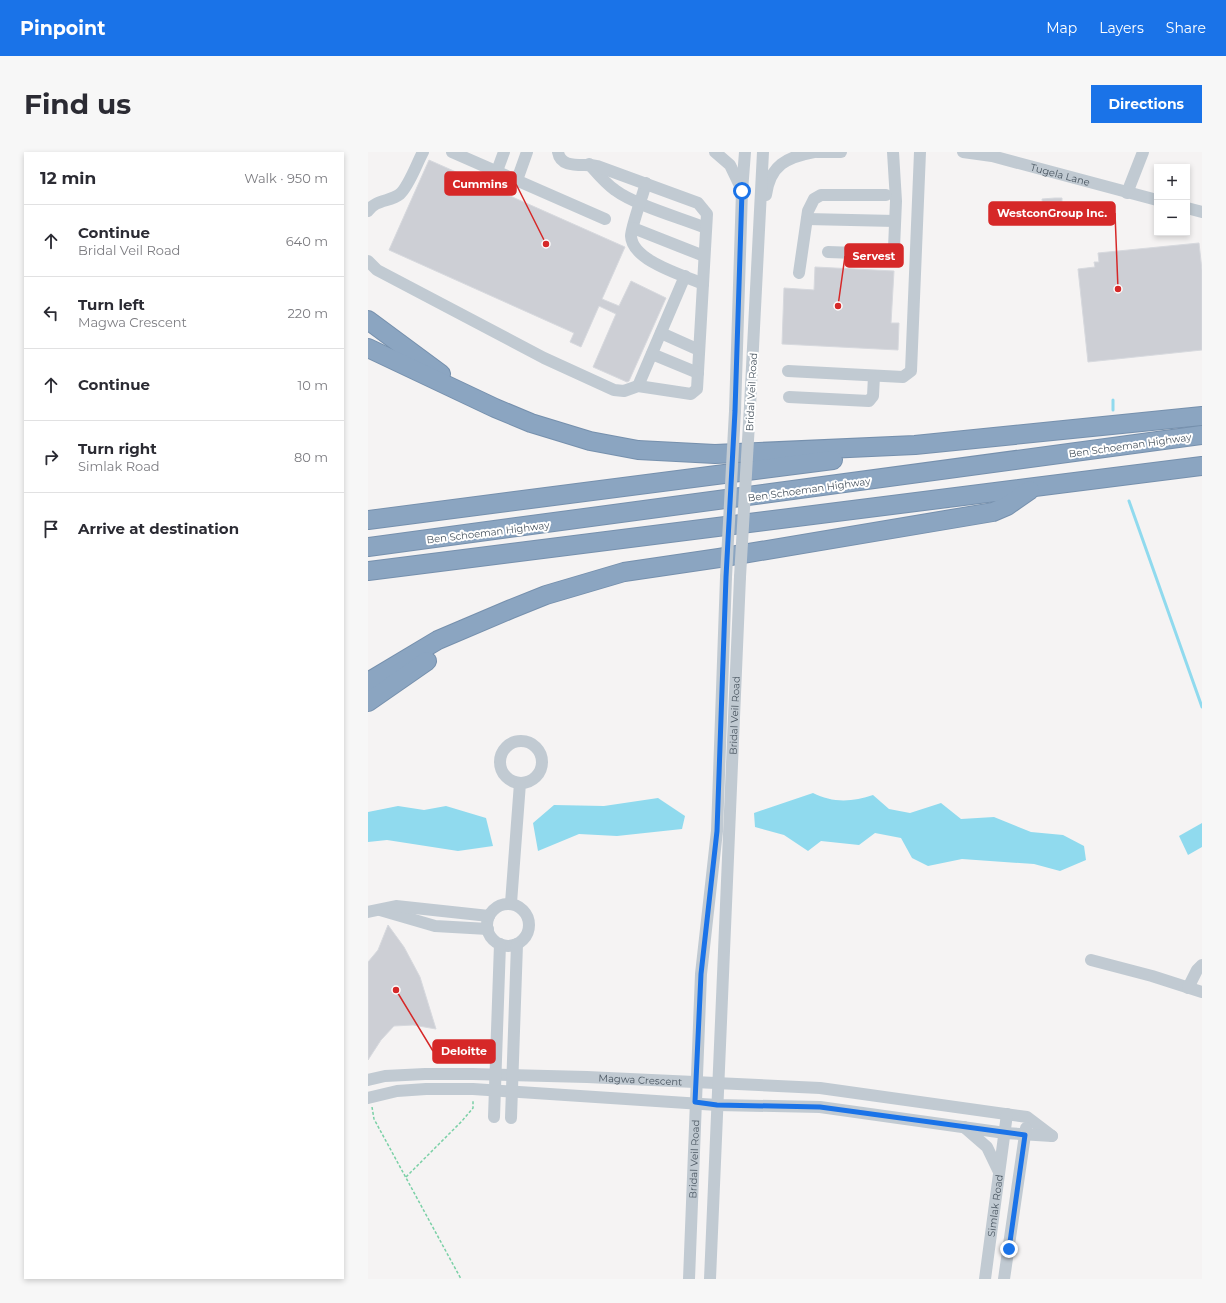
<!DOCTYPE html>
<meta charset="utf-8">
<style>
body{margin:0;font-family:Montserrat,sans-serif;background:#f7f7f7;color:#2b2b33}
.controls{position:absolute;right:12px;top:12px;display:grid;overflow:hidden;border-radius:0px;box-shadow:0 2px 6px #0003}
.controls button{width:36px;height:36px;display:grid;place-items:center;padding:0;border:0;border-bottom:1px solid #e1e1e2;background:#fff;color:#2b2b33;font:20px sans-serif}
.stop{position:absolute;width:12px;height:12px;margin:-9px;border:3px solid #1a73e8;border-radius:50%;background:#fff}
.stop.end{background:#1a73e8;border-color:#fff;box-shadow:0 1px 4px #0008}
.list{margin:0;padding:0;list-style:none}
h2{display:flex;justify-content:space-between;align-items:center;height:52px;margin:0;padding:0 16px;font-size:17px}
h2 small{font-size:13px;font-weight:400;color:#7c7c81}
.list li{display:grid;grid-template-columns:26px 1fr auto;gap:12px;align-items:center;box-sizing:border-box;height:72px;padding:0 16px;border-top:1px solid #e1e1e2}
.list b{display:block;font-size:15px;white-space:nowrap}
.list p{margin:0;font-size:13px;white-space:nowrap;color:#7c7c81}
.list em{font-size:13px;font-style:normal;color:#7c7c81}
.icon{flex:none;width:22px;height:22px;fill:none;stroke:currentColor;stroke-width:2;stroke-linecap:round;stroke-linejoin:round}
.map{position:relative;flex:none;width:834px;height:1127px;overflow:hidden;border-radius:0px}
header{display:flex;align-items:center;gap:24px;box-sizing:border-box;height:56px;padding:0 20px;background:#1a73e8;color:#fff}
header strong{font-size:19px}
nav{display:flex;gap:22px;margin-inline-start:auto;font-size:14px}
.intro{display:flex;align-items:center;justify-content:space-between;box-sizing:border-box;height:96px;padding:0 24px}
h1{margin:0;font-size:28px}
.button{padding:10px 18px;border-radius:0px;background:#1a73e8;color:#fff;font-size:14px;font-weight:700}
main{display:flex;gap:24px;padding:0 24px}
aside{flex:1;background:#fff;border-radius:0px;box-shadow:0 2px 6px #0003}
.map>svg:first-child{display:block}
.water{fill:#90daee}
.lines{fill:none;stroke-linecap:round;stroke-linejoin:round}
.stream{stroke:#90daee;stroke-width:3}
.building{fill:#cdcfd5;stroke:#d7d9de}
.highway-casing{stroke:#7690ad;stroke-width:20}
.path{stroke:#7ad0a6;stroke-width:1.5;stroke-dasharray:3 2;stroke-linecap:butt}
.minor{stroke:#c1cad2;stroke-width:12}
.highway{stroke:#8ba5c1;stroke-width:18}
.minor-bridge{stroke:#c1cad2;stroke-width:12}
.route{stroke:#1a73e8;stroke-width:5}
.labels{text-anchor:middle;stroke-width:4;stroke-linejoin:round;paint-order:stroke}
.street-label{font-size:10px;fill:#4a5661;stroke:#fff}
.leader{fill:none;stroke:#d62828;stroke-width:1.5}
.callout-dot{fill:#d62828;stroke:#fff;stroke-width:1.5}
.callout{fill:#d62828;stroke:#d62828;stroke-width:1.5}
.callout-label{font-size:11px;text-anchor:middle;font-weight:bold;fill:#fff}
</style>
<header>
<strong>Pinpoint</strong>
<nav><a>Map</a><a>Layers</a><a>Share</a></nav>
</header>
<div class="intro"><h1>Find us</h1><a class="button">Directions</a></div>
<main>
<aside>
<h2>12 min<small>Walk · 950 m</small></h2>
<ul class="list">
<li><svg class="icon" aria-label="ahead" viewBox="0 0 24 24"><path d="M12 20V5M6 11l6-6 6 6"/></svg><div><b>Continue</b><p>Bridal Veil Road</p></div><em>640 m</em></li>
<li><svg class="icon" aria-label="left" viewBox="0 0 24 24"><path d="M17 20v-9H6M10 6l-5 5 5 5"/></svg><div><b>Turn left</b><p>Magwa Crescent</p></div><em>220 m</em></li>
<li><svg class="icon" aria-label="ahead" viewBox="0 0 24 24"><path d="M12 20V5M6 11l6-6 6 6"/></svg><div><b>Continue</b></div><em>10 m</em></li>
<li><svg class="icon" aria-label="right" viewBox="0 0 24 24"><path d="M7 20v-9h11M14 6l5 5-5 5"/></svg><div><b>Turn right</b><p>Simlak Road</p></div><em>80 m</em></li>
<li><svg class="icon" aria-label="arrive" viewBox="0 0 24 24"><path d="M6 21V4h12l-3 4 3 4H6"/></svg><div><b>Arrive at destination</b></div></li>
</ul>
</aside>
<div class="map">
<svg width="834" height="1127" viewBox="0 0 834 1127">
<rect width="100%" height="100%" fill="#f5f3f3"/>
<g class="water">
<path d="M445 641C464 651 485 650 505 643L521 657 542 661 573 651 593 667 626 665 663 680 695 683 716 694 718 708 692 719 666 712 594 707 560 714 544 706 533 686 507 681 491 693 453 689 440 699 416 683 387 675 386 661Z"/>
<polygon points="290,646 317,664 314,677 249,684 211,682 170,699 165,671 186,653 236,654"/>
<polygon points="30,654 56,658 78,654 118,666 125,694 90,699 19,688 0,690 0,660"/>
<polygon points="834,671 834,695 820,703 811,684"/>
</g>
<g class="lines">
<g class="stream">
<polyline points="745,248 745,258"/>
<polyline points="761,349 834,555"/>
</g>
</g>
<g class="building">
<polygon points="61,8 257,95 234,147 251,154 263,129 298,146 261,229 259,230 225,215 248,162 231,154 213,195 202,190 206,181 21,98"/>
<polygon points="687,46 694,46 694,56 675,58 674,47"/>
<polygon points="831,91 834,118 834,198 720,210 710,117 727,115 726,110 731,110 730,101"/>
<polygon points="447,115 526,119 523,171 531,171 530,198 414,192 416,136 446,138"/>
<polygon points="20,773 36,795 52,825 68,877 45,873 26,874 13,888 0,908 0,810 10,798"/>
</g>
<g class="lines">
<g class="highway-casing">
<g id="highway">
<polyline points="0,168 73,222"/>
<polyline points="0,196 127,256 163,271 222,289 270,298 347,302 547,293 834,264"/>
<polyline points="0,368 465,308"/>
<polyline points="0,395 834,283"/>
<polyline points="0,419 834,314"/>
<polyline points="0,530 70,488 143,457 178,443 256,420 351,406 625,360 639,354 662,338"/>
<polyline points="0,550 59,509"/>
</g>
</g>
<g class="path">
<polyline points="4,955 6,967 93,1127"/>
<polyline points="38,1025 94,969 105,956 105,948"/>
</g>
<g class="minor">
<polyline points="84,0 237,67"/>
<polyline points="347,0 362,13 373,36"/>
<polyline points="449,0 473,0"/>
<path id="s1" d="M595 0 624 4 789 48"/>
<path d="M221 12C229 21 237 31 247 38 267 53 313 66 338 76"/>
<polyline points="129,19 136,0"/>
<polyline points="149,28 159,0"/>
<path d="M278 31C275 43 263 75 263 84 264 109 315 123 335 132"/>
<polyline points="759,41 775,0"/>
<path d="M398 43C402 13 419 5 446 0"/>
<polyline points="819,56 834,60"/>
<path d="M0 59C8 47 22 50 32 42 41 34 49 11 55 0"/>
<polyline points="439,67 527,69"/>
<polyline points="265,76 336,104"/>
<polyline points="460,100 516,102 521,102 526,96 528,49 525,0"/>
<path d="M0 109 9 118 176 206 246 238 256 239 270 234 323 242 329 237 339 62 330 51 229 14C216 11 193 18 190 0"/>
<polyline points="431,121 440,59 446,47 453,43 518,43"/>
<polyline points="293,181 331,198"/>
<polyline points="284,202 330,221"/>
<polyline points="420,219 535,225 543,219 552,0"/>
<polyline points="270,234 317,124"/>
<polyline points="421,245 501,249 505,244 506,224"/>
<polyline points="382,254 395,0"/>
<polyline points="367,259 374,39 377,0"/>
<circle cx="153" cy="610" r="21"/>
<polyline points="143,751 152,631"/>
<circle cx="140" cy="773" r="21"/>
<polyline points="12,758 67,774 120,777"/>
<polyline points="0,760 28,754 121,764"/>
<polyline points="723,808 784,824 834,840"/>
<polyline points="820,836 829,818 834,813"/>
<path id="s2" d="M0 928 17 924 57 922H105L219 925 452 936 659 965 684 984"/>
<polyline points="0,946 29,939 58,937 105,937 349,953 452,955 637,981 684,984"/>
<polyline points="126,965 132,792"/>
<polyline points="143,966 149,792"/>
<polyline points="596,975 619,995 631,1020"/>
<path id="s3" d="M321 1127 333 822 349 679 358 425"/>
<path id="s4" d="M342 1127 372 425"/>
<path id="s5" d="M617 1127 639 962"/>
<polyline points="636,1127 658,976"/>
</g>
<use href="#highway" class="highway"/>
<g class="minor-bridge">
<polyline points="358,425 367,259"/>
<polyline points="372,425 382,254"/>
</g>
</g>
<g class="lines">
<polyline class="route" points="374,39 367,259 358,425 349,679 333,822 327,950 349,953 452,955 657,983 641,1097"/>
</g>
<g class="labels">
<g class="street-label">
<text dy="4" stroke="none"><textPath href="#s1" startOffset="100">Tugela Lane</textPath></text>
<text transform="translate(383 240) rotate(-87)" y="4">Bridal Veil Road</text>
<text transform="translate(762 293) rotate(-8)" y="4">Ben Schoeman Highway</text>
<text transform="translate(441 337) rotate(-8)" y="4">Ben Schoeman Highway</text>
<text transform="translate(120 380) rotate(-7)" y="4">Ben Schoeman Highway</text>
<text dy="4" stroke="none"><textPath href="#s4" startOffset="564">Bridal Veil Road</textPath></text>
<text dy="4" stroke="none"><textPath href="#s2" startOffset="273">Magwa Crescent</textPath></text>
<text dy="4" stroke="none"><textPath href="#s3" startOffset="120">Bridal Veil Road</textPath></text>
<text dy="4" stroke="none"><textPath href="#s5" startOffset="74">Simlak Road</textPath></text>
</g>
</g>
<path class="leader" d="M178 92L148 32M750 137L747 61M470 154L477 104M28 838L65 899"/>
<g class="callout-dot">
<circle cx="178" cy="92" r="4"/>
<circle cx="750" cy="137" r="4"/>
<circle cx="470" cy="154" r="4"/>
<circle cx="28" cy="838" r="4"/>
</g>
<g class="callout">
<rect x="77" y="20" width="71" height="23" rx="4"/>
<rect x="621" y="50" width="126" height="23" rx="4"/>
<rect x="477" y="92" width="58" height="23" rx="4"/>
<rect x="65" y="888" width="62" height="23" rx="4"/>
</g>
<g class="callout-label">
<text x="112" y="36">Cummins</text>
<text x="684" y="65">WestconGroup Inc.</text>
<text x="506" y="108">Servest</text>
<text x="96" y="903">Deloitte</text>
</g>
</svg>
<div class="controls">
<button>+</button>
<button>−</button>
</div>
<div class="stop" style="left:374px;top:39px"></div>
<div class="stop end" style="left:641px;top:1097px"></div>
</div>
</main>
